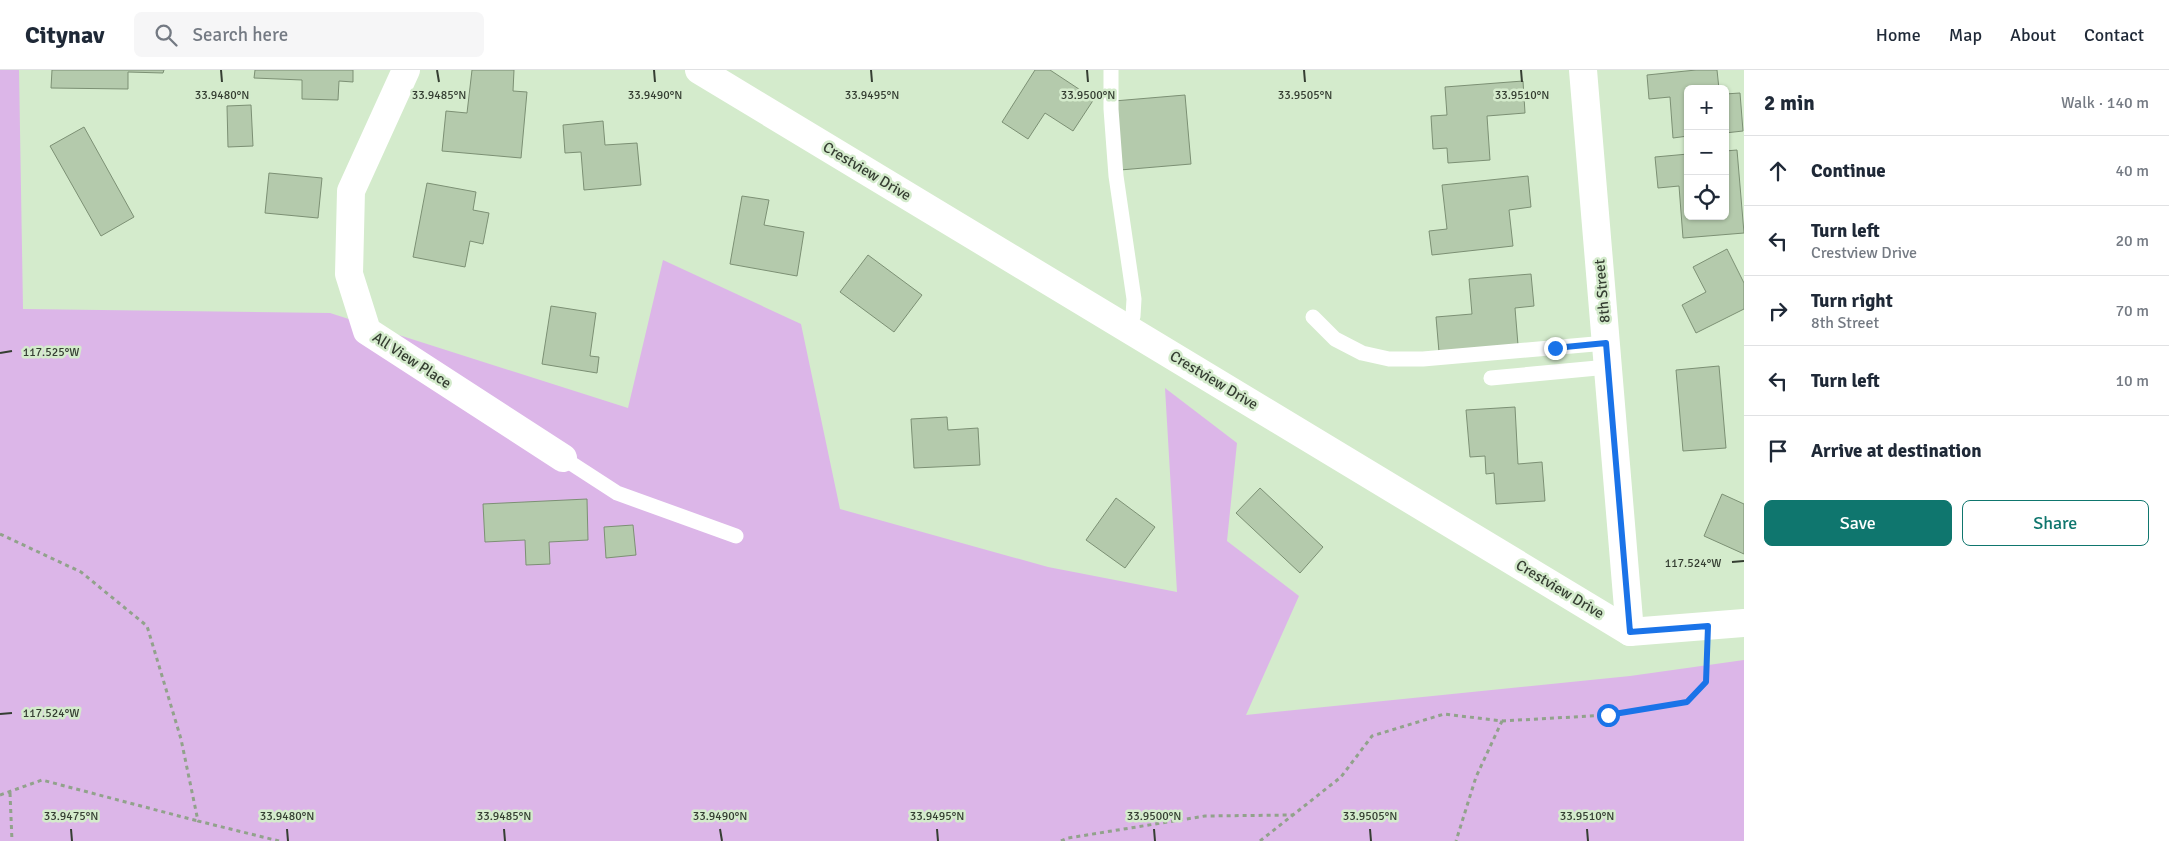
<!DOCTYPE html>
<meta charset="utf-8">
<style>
body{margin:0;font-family:Signika,sans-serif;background:#f6f6f7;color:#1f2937}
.controls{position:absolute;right:15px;top:15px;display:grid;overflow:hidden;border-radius:8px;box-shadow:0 1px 4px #0004}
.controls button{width:45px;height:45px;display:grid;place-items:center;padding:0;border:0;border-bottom:1px solid #e0e1e3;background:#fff;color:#1f2937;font:25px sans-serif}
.stop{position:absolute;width:15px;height:15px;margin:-11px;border:4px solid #1a73e8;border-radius:50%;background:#fff}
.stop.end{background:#1a73e8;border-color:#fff;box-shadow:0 1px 5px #0008}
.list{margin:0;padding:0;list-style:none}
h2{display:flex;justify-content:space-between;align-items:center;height:65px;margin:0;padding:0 20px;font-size:21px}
h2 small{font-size:16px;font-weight:400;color:#747a83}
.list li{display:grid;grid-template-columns:32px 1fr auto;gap:15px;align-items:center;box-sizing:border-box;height:70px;padding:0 20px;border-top:1px solid #e0e1e3}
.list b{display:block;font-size:19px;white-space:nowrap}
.list p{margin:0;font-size:16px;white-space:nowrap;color:#747a83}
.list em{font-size:16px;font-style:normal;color:#747a83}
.actions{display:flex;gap:10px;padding:15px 20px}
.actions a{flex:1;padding:11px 0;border:1px solid #0f766e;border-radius:8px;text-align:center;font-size:18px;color:#0f766e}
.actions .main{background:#0f766e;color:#fff}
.icon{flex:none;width:28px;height:28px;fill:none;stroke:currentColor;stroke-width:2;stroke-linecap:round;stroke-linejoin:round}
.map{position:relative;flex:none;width:1744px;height:771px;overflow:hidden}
header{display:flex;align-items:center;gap:30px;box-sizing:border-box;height:70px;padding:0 25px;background:#fff;border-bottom:1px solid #e0e1e3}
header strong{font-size:24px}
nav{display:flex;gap:28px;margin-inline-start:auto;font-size:18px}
.search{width:350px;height:45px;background:#f6f6f7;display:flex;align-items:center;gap:12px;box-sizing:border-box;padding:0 18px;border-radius:8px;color:#747a83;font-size:19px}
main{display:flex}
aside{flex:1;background:#fff}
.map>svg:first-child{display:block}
.green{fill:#dcb6e8}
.building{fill:#b4caac;stroke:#7c9074}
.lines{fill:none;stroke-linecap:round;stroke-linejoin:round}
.path{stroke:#91a28b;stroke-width:3;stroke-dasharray:4 4;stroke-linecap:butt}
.service{stroke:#fff;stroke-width:15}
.minor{stroke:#fff;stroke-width:28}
.route{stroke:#1a73e8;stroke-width:6}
.ticks{fill:none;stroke:#353e32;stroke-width:2}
.labels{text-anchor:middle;stroke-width:5;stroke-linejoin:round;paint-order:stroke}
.street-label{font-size:15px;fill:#353e32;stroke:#d4ebcc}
.ticks-label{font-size:12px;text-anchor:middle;fill:#353e32;stroke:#d4ebcc;stroke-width:5;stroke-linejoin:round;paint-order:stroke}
</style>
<header>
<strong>Citynav</strong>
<div class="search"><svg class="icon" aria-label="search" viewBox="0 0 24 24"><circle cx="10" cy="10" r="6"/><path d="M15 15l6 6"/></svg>Search here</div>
<nav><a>Home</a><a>Map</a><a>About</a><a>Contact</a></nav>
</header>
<main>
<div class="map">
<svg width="1744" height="771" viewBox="0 0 1744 771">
<rect width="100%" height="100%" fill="#d4ebcc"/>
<polygon class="green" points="0,0 19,0 23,239 330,243 628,338 663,190 801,254 840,439 1048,497 1177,522 1165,318 1237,373 1227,471 1299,526 1246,645 1630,606 1744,590 1744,771 0,771"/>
<g class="building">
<polygon points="52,0 164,0 163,3 128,2 128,19 51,18"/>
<polygon points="255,0 353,0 353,12 339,11 338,30 302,29 302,10 254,8"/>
<polygon points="472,0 514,0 513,21 527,22 521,88 442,81 446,41 467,43"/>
<polygon points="1035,0 1050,0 1094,29 1073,61 1045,43 1028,69 1002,52"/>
<polygon points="1696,0 1717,0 1719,19 1688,19 1688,66 1673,68 1670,27 1649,29 1647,5"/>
<polygon points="1523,11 1525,43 1487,46 1490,90 1448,93 1447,78 1433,79 1431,46 1447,45 1445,17"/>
<polygon points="1740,23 1743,61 1725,63 1725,24"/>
<polygon points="1185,25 1191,94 1120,100 1114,31"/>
<polygon points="251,35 253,76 228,77 227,36"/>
<polygon points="603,51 605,75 637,73 641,115 584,120 581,82 565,83 563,55"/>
<polygon points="84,57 134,147 101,166 50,76"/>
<polygon points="1737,80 1744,163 1683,168 1679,116 1658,118 1655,87 1688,84 1688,146 1725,146 1725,81"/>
<polygon points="269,103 322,108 318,148 265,143"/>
<polygon points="1528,106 1531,137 1509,140 1513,176 1432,185 1429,161 1447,159 1442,115"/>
<polygon points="427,113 476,122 473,140 489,143 483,174 470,171 465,197 413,187"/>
<polygon points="742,126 769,130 764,155 804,162 797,206 730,194"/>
<polygon points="1727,179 1744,213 1744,239 1696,263 1682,235 1706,222 1693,197"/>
<polygon points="868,185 922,225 894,262 840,222"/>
<polygon points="1531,204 1534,236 1515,238 1518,275 1439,282 1436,247 1472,244 1469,209"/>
<polygon points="551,236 596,243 590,286 599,287 597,303 542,294"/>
<polygon points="1719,296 1726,378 1683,381 1676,300"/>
<polygon points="1515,337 1518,394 1542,392 1545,431 1496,434 1494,403 1486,404 1485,386 1470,387 1466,340"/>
<polygon points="947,347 948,360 978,358 980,395 914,398 911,349"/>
<polygon points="1260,418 1323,477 1300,503 1236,443"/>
<polygon points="1722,424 1744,434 1744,484 1704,466"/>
<polygon points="1116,428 1155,457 1125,498 1086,470"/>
<polygon points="587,429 588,470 549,472 550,494 526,495 525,470 485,472 483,434"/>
<polygon points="633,455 636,485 606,488 604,457"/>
</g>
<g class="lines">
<g class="path">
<polyline points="0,464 81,502 147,556 181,669 198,751 279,771"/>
<polyline points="1502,651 1608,645 1687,633 1706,613 1707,582"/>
<polyline points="10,723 12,771"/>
<polyline points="0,725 42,710 198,751"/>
<polyline points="1061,771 1068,768 1205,746 1293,745"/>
<polyline points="1260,771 1341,707 1372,666 1444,644 1502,651 1476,707 1456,771"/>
</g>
<g class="service">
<polyline points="1111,0 1111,39 1116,106 1134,229 1133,246 1129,259"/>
<polyline points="1313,247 1335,269 1362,283 1389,289 1423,289 1606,273"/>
<polyline points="1491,308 1608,297"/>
<polyline points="563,388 617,423 736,466"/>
</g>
<g class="minor">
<polyline points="406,0 351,121 349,204 367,261 563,388"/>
<polyline points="699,0 1630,562 1744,553"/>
<polyline points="1583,0 1630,562"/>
</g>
</g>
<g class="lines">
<polyline class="route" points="1555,278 1606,273 1630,562 1708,556 1706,612 1687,632 1608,645"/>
</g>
<path class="ticks" d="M221 0 222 12M437 0 439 12M654 0 655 12M871 0 872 12M1087 0 1088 12M1304 0 1305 12M1521 0 1522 12M0 283 12 281M1732 492 1744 491M0 644 12 643M71 759 72 771M287 759 288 771M504 759 505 771M720 759 722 771M937 759 938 771M1154 759 1155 771M1370 759 1371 771M1587 759 1588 771"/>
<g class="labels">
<g class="street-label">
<text transform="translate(867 101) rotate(31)" y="5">Crestview Drive</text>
<text transform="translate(1602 221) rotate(-95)" y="5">8th Street</text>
<text transform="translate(412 290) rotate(33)" y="5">All View Place</text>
<text transform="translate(1214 310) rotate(31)" y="5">Crestview Drive</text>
<text transform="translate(1560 519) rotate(31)" y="5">Crestview Drive</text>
</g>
</g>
<g class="ticks-label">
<text x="655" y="29">33.9490°N</text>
<text x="1305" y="29">33.9505°N</text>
<text x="1522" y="29">33.9510°N</text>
<text x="222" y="29">33.9480°N</text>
<text x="439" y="29">33.9485°N</text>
<text x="872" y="29">33.9495°N</text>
<text x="1088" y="29">33.9500°N</text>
<text x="51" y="286">117.525°W</text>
<text x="1693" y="497">117.524°W</text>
<text x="51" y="647">117.524°W</text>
<text x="71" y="750">33.9475°N</text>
<text x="287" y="750">33.9480°N</text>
<text x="504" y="750">33.9485°N</text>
<text x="720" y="750">33.9490°N</text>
<text x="937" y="750">33.9495°N</text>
<text x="1154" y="750">33.9500°N</text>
<text x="1370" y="750">33.9505°N</text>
<text x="1587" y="750">33.9510°N</text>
</g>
</svg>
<div class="controls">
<button>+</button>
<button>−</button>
<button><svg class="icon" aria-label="locate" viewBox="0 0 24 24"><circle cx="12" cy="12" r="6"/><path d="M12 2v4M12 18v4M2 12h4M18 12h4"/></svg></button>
</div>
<div class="stop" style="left:1608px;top:645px"></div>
<div class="stop end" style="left:1555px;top:278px"></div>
</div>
<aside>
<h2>2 min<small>Walk · 140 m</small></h2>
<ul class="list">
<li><svg class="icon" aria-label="ahead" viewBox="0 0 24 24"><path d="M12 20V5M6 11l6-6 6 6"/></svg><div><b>Continue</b></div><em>40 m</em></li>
<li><svg class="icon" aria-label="left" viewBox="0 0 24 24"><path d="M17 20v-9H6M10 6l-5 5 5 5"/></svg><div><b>Turn left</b><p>Crestview Drive</p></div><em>20 m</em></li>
<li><svg class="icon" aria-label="right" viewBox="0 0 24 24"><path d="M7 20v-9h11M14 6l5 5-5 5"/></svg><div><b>Turn right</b><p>8th Street</p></div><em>70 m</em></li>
<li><svg class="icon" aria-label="left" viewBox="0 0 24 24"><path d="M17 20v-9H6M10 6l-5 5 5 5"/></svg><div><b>Turn left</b></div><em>10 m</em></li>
<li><svg class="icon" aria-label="arrive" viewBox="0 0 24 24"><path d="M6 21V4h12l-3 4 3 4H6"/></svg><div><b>Arrive at destination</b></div></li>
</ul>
<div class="actions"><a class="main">Save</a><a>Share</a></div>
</aside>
</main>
